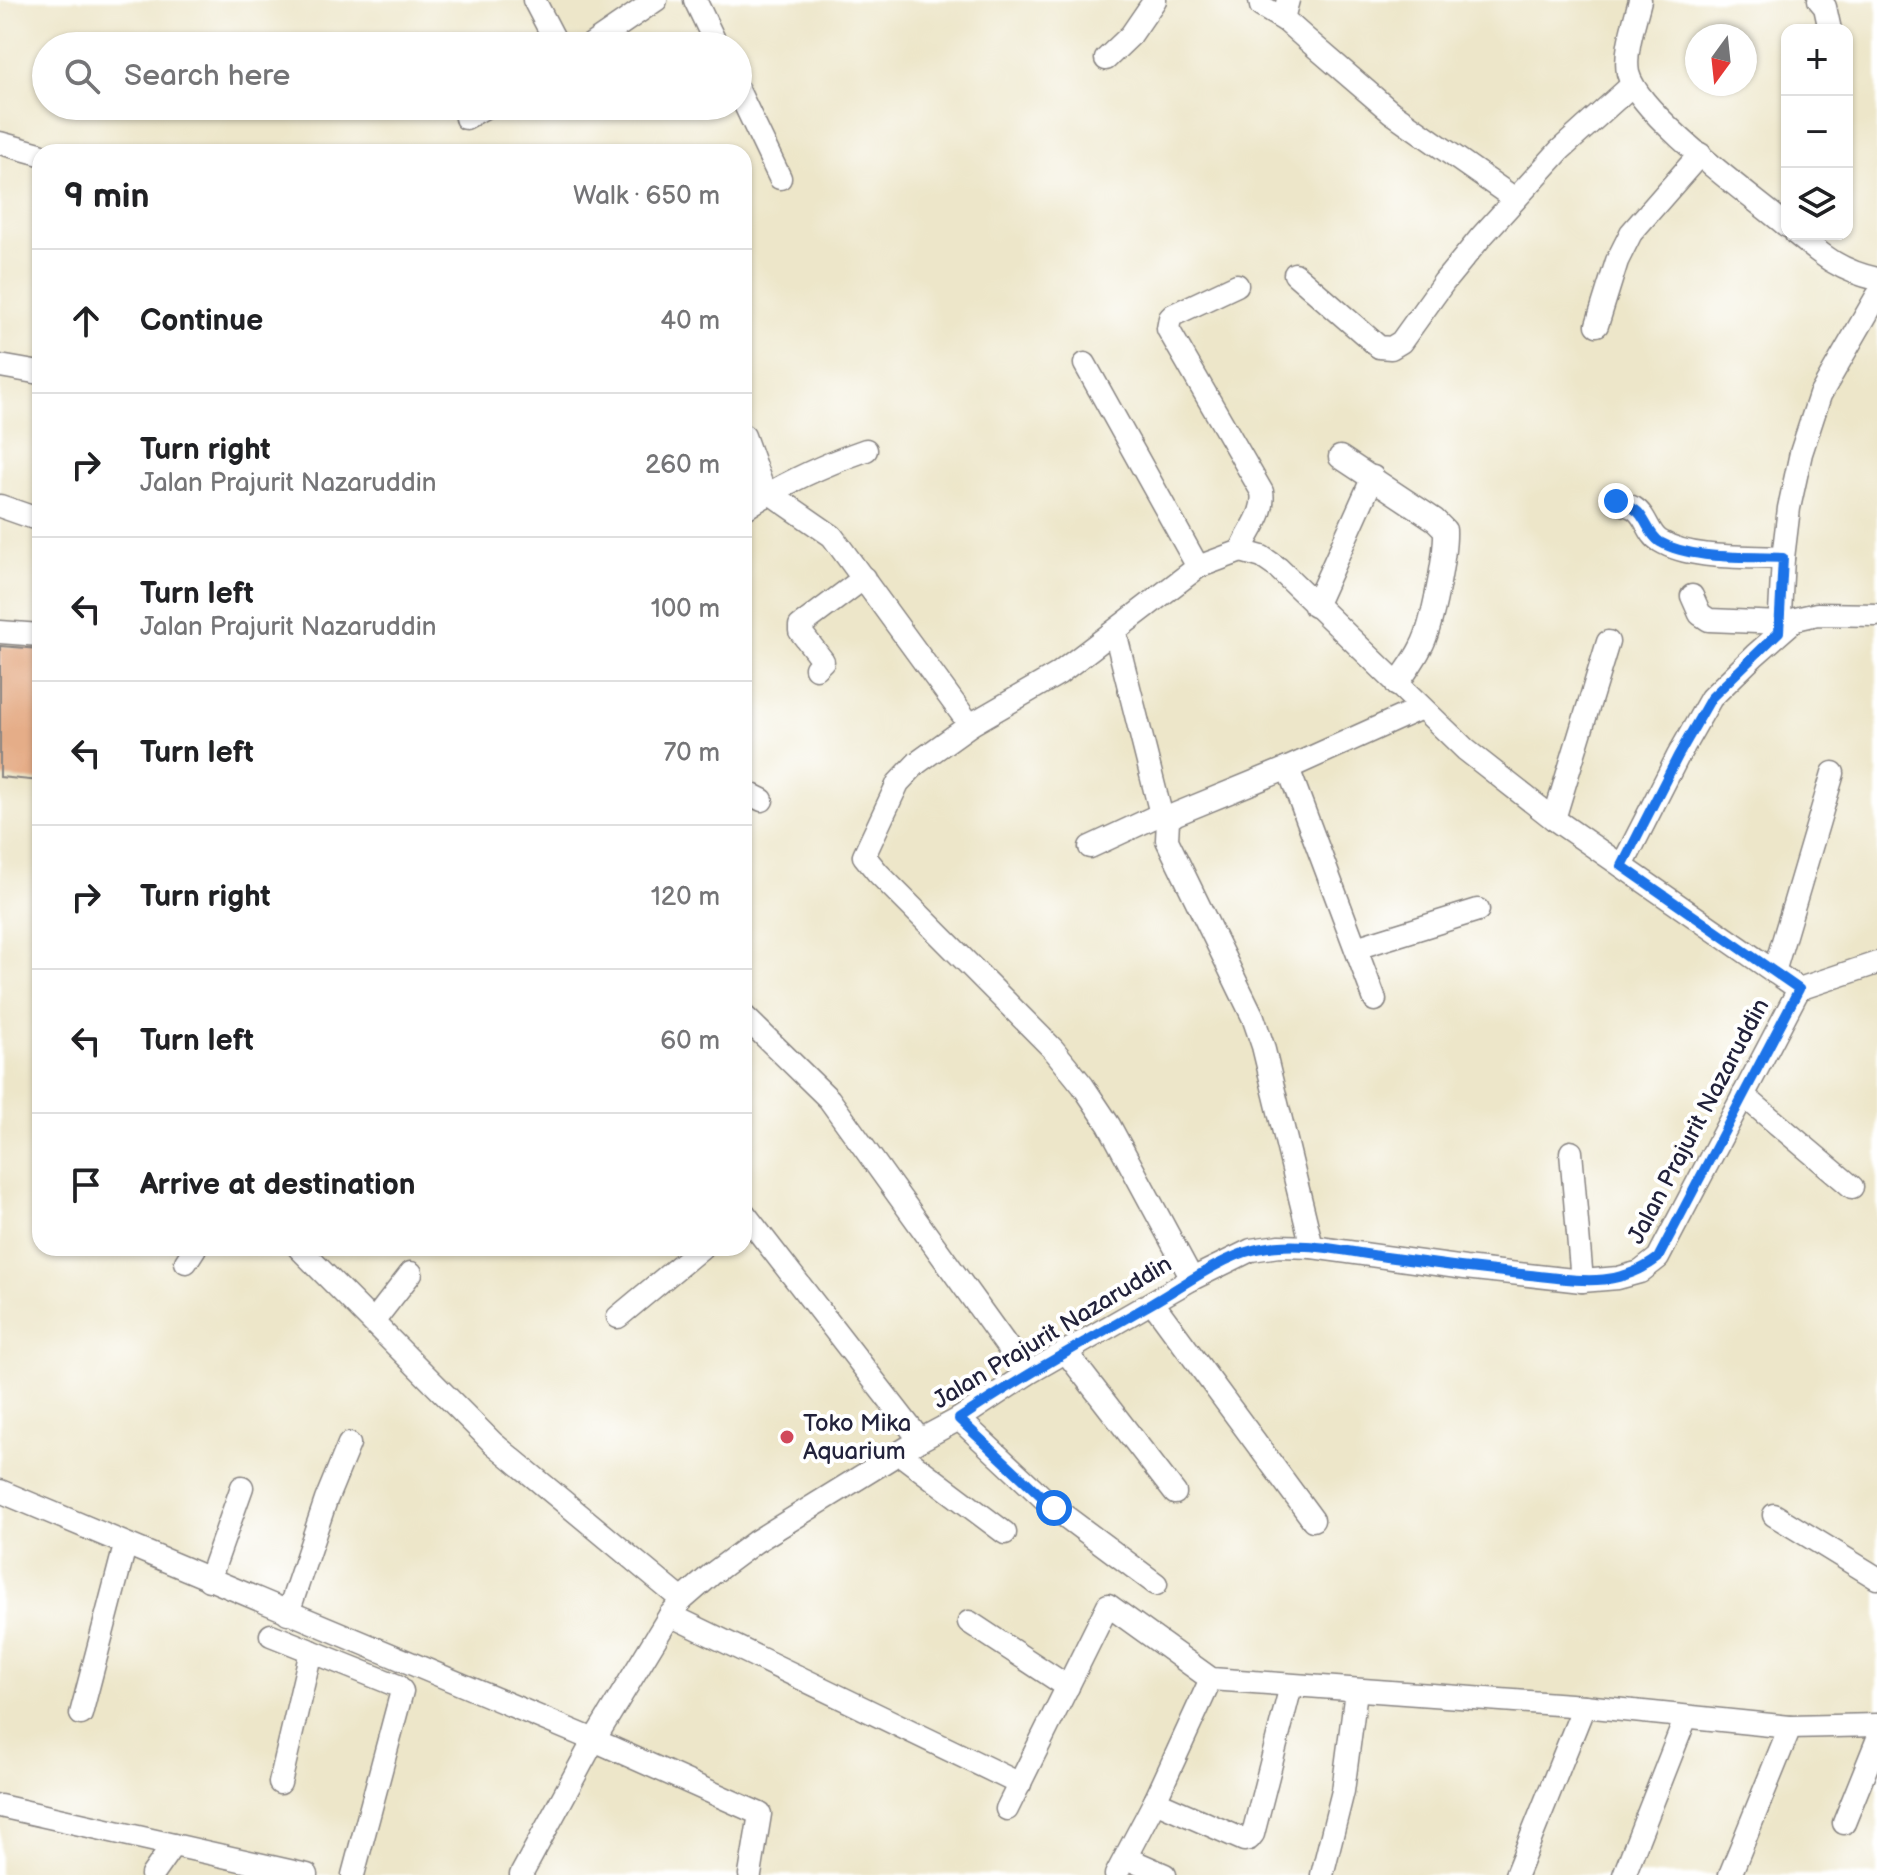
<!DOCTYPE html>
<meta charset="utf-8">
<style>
body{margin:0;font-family:"Balsamiq Sans",sans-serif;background:#f2f2f2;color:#202124}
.controls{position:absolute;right:24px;top:24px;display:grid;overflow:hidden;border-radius:16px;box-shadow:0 2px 6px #0004}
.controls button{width:72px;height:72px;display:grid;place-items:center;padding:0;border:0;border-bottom:2px solid #e0e0e0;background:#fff;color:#202124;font:40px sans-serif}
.compass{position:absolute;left:1685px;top:24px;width:72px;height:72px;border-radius:50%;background:#fff;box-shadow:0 2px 6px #0004;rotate:195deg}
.stop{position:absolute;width:24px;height:24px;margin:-18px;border:6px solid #1a73e8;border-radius:50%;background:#fff}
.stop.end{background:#1a73e8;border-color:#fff;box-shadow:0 2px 8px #0008}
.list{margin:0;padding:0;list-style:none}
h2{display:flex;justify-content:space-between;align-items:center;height:104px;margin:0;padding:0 32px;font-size:34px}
h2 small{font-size:26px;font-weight:400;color:#757577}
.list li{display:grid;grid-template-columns:52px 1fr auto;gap:24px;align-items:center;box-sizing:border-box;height:144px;padding:0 32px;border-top:2px solid #e0e0e0}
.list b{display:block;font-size:30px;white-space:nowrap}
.list p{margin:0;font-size:26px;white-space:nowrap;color:#757577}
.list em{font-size:26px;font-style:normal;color:#757577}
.icon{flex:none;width:44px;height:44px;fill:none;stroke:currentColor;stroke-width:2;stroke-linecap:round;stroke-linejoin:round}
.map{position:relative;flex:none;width:1877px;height:1875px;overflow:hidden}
.search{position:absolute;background:#fff;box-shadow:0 2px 6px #0004;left:32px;top:32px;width:720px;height:88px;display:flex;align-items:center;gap:20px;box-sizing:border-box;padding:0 28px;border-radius:44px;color:#757577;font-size:30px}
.panel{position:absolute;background:#fff;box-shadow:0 2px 6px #0004;left:32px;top:144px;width:720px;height:1112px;border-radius:24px}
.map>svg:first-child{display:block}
.building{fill:#e5ad88}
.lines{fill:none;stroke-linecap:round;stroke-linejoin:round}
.minor-casing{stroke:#888482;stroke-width:25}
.minor{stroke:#fff;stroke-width:22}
.route{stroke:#1a73e8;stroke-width:10}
.poi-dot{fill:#d1495b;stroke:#fff;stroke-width:3}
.labels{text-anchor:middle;stroke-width:8;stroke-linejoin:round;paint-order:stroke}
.street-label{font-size:24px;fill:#22223b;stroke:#fff}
.poi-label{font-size:24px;fill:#22223b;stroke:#fff;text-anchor:start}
</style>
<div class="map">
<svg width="1877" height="1875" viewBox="0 0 1877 1875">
<rect width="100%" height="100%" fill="#fff"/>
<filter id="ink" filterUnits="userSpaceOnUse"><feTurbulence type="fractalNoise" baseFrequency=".0125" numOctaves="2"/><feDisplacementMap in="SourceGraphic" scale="16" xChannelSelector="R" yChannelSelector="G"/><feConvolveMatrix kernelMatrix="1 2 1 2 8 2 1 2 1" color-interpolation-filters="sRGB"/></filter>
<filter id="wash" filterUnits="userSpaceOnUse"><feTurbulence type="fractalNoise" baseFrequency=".006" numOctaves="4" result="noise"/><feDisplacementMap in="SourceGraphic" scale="32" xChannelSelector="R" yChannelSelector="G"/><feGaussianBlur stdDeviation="1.8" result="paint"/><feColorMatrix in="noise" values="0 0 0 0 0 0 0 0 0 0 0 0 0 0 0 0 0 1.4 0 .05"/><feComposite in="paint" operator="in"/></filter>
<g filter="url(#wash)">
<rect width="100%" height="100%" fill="#ede6c9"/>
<g id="blocks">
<polygon class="building" points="0,646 40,649 40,781 0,777"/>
</g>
</g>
<g filter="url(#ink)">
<use href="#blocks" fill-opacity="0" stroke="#888482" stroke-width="2"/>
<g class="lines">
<g class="minor-casing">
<g id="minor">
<polyline points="534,0 558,46"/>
<polyline points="695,0 717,46"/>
<polyline points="1260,0 1261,6 1286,21"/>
<polyline points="1288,0 1284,15 1286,21 1305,38 1391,112 1515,199"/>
<path d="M1640 0C1635 21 1624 52 1628 73 1638 114 1751 196 1787 226"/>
<polyline points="1819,0 1825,7 1830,30"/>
<polyline points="589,46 656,0"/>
<polyline points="1106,59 1131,35 1155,0"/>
<polyline points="738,90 780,178"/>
<polyline points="466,118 487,106"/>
<polyline points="0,143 40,154"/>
<path d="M1796 234C1824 257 1841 271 1877 279"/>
<polyline points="1295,274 1379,347 1391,348 1401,342 1444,282 1481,237 1560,150 1632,85"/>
<path d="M1237 285 1173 315 1170 318 1168 329 1262 492C1266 514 1248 531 1241 551"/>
<polyline points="1597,325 1617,261 1631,233 1700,154"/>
<polyline points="1085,364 1198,567"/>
<polyline points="0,366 40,373"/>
<polyline points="744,436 762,486"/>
<path d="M1340 457 1435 520 1445 530C1446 553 1432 628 1421 647 1415 660 1405 672 1397 685"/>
<polyline points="744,475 832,536 970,725"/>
<path d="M1616 501C1622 504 1628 505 1634 508 1647 516 1648 534 1660 541 1691 560 1748 556 1783 558"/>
<polyline points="0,506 40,520"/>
<path d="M744 509C782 484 823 465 866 450"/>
<polyline points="1692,596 1700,614 1709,620 1781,623"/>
<polyline points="1315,606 1373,477"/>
<polyline points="0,632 40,635"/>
<polyline points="1115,632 1161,814 1168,820"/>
<polyline points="1779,632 1783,558 1789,508 1801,453 1820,395 1877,296"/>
<polyline points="816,668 823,661 800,631 800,626 864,578"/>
<polyline points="1288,768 1375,1000"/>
<polyline points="744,791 762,800"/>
<polyline points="1554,819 1608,642"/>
<polyline points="1090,847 1161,814"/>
<polyline points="1622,866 1678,756 1711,698 1755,655 1796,619 1817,614 1877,615"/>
<polyline points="1356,948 1478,910"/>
<polyline points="1774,972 1833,773"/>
<polyline points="744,1016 829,1099 1027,1374"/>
<polyline points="1743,1095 1852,1187"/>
<polyline points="1571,1152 1582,1281"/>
<polyline points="744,1213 920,1440"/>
<polyline points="1312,1247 1263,1046 1253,1017 1167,840 1168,820 1176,814 1288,768 1421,708"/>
<polyline points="299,1248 493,1443 682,1600"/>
<polyline points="186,1262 195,1248"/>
<polyline points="1192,1279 1109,1125 1083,1086 1053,1049 878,873 864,856 898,783 917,763 970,725 1058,674 1198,567 1241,551 1262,557 1278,568 1466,750 1554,819 1799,989"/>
<polyline points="1153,1303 1313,1520"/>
<polyline points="618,1317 701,1248"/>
<polyline points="373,1322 411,1273"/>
<polyline points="1066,1352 1175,1493"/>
<polyline points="959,1419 1054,1508 1156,1584"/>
<polyline points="900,1454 1005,1533"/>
<polyline points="0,1491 594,1740 760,1814 750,1875"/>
<polyline points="1774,1515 1877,1578"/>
<polyline points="209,1580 242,1487"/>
<polyline points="288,1613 326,1500 349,1444"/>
<polyline points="670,1615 1020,1784"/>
<polyline points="969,1622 1068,1687"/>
<polyline points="271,1635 398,1686 402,1691 353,1875"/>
<polyline points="81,1714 125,1546"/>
<polyline points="280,1783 311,1651"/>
<polyline points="1155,1801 1244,1840 1249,1839 1253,1834 1291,1686"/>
<polyline points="0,1806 307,1875"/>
<polyline points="1007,1809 1108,1605 1211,1679 1584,1706 1790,1727 1877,1725"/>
<polyline points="1844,1823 1877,1741"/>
<polyline points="1126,1858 1165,1875"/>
<polyline points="152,1875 173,1845"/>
<polyline points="521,1875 594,1740 670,1615 682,1600 712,1574 755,1542 920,1440 959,1419 1027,1374 1192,1279 1251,1250 1279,1246 1312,1247 1465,1268 1582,1281 1618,1278 1640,1272 1658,1258 1799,989 1877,963"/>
<polyline points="1116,1875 1155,1801 1211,1679"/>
<polyline points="1322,1875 1343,1791 1356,1691"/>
<polyline points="1516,1875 1584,1706"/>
<polyline points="1624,1875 1686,1717"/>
<polyline points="1730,1875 1790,1727"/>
</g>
</g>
<use href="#minor" class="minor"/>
</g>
</g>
<g class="lines" filter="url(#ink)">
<path class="route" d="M1054 1508 959 1419C1021 1377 1086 1341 1151 1304 1179 1288 1223 1257 1253 1250 1296 1239 1343 1251 1386 1257 1434 1264 1482 1270 1530 1275 1578 1280 1617 1289 1658 1258L1799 989 1622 866 1678 756 1711 698 1779 632 1783 558C1747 556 1691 560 1660 542 1649 535 1647 521 1638 512 1632 506 1624 505 1616 501"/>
</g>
<circle class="poi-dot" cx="787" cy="1437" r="8"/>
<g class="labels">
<g class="street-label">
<text transform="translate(1698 1121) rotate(-62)" y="8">Jalan Prajurit Nazaruddin</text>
<text transform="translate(1052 1332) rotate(-31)" y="8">Jalan Prajurit Nazaruddin</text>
</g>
<g class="poi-label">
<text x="803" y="1431">Toko Mika<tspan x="803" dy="28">Aquarium</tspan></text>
</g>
</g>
</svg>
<div class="controls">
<button>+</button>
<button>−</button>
<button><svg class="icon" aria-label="layers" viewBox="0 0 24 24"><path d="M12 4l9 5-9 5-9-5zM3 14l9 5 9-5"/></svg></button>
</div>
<svg class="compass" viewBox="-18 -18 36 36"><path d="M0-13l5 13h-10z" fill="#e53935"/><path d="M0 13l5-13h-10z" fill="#757577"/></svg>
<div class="stop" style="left:1054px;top:1508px"></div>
<div class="stop end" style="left:1616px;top:501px"></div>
<div class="search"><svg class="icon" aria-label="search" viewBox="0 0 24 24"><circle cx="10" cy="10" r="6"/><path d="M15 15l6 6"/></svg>Search here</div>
<section class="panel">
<h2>9 min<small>Walk · 650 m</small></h2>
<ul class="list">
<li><svg class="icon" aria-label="ahead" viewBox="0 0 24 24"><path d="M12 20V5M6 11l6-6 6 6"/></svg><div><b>Continue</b></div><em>40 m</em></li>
<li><svg class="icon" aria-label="right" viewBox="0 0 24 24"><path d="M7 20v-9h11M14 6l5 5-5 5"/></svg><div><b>Turn right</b><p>Jalan Prajurit Nazaruddin</p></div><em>260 m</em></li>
<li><svg class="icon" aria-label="left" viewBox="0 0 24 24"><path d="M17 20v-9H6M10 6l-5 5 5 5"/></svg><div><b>Turn left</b><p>Jalan Prajurit Nazaruddin</p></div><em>100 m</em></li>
<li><svg class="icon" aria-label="left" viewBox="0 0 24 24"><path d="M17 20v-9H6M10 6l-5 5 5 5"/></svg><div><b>Turn left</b></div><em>70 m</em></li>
<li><svg class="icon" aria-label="right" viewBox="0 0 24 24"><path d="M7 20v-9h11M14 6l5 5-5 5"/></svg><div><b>Turn right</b></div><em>120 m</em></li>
<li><svg class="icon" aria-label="left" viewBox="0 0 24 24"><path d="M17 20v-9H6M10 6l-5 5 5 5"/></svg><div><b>Turn left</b></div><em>60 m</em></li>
<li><svg class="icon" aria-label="arrive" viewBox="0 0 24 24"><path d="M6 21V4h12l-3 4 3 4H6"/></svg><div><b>Arrive at destination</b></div></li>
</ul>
</section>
</div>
